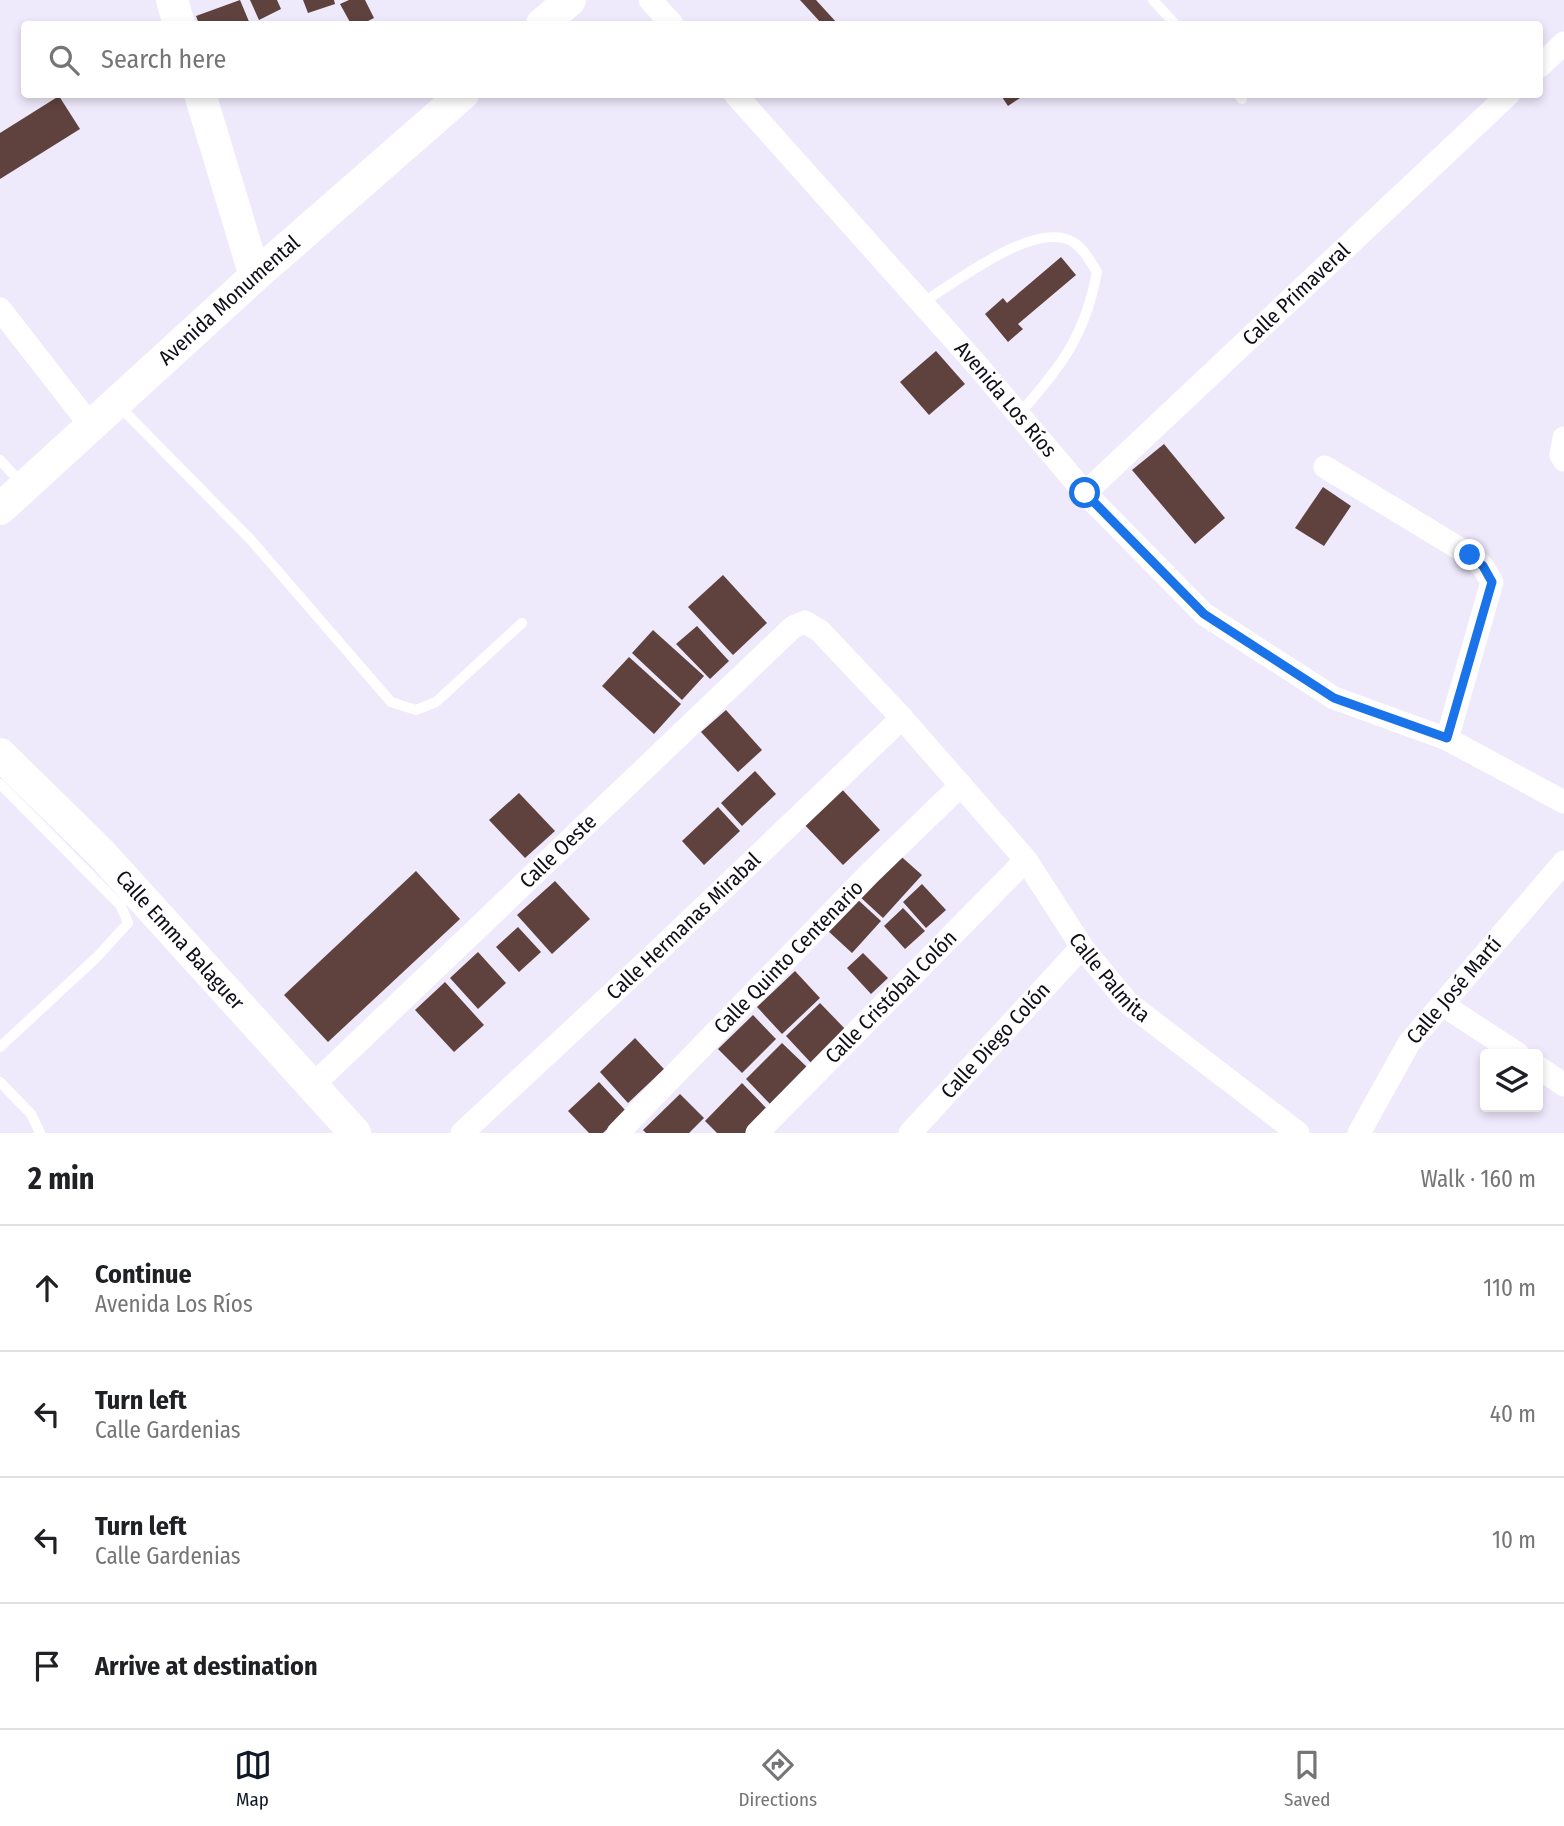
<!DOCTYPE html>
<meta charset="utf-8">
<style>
body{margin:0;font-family:"Fira Sans Condensed",sans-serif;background:#f2f2f2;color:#202124}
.controls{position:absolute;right:21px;bottom:21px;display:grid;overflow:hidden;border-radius:7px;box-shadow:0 4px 10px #0003}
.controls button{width:63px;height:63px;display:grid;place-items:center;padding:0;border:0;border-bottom:2px solid #e0e0e0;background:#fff;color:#202124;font:35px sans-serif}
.stop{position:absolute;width:21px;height:21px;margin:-16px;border:5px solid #1a73e8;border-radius:50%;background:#fff}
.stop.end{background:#1a73e8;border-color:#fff;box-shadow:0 2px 7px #0008}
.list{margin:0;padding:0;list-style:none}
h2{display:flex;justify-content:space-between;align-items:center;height:91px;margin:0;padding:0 28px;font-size:30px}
h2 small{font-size:23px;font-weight:400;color:#757577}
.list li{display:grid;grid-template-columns:46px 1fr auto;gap:21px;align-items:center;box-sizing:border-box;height:126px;padding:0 28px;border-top:2px solid #e0e0e0}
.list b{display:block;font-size:26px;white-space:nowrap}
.list p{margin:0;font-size:23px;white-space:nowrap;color:#757577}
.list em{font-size:23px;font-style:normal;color:#757577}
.icon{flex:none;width:38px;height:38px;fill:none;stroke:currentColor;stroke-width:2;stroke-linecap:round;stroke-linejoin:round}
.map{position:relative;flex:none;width:1564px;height:1133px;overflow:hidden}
.search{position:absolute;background:#fff;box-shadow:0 4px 10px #0003;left:21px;right:21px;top:21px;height:77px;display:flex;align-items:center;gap:18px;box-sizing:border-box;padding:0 24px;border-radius:7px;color:#757577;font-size:26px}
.sheet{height:595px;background:#fff}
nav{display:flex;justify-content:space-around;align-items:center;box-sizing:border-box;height:98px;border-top:2px solid #e0e0e0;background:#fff;font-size:19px;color:#757577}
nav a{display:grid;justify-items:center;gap:4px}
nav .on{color:#111827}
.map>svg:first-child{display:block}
.building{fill:#5f413d}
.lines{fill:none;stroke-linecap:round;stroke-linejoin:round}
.lane{stroke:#fff;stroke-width:10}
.street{stroke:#fff;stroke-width:23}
.secondary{stroke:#fff;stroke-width:32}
.route{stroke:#1a73e8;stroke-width:9}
.labels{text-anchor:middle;stroke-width:7;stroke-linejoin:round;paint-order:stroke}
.street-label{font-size:21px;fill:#100d17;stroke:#fff}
</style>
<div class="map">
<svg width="1564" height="1133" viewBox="0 0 1564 1133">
<rect width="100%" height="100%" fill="#efe9fc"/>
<g class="building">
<polygon points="240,0 250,24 199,24 196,16"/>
<polygon points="250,0 277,0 281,9 259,20"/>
<polygon points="303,0 334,0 335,4 308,13"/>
<polygon points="349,0 365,0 374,18 362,24 351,24 340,4"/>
<polygon points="800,0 816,0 837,23 822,24"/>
<polygon points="1000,94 1026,94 1008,106"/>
<polygon points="59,96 80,129 0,179 0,133"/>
<polygon points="1061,257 1076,275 1018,324 1023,329 1008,342 985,314 1003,298 1007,303"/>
<polygon points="936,351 965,384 929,415 900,382"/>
<polygon points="1164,444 1225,518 1195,544 1132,470"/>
<polygon points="1323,487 1351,506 1324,546 1295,528"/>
<polygon points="723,575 767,623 733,655 688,607"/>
<polygon points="697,626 729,661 710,679 676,644"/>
<polygon points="653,630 704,676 682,700 632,653"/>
<polygon points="629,657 681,704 654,734 602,686"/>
<polygon points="726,710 762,750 738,772 701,732"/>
<polygon points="755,771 776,794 742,826 721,803"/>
<polygon points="838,785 880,830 843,865 800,820"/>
<polygon points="519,793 555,831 525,858 489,820"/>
<polygon points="718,807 740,831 704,865 682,841"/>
<polygon points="896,852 922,875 883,918 858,895"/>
<polygon points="416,871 460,919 328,1042 284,995"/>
<polygon points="555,881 590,919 552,954 517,915"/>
<polygon points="922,884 946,910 926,928 903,902"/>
<polygon points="856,898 881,921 852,953 827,930"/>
<polygon points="903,908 925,931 905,949 884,926"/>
<polygon points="518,927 541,952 519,972 496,947"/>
<polygon points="478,952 506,983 478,1009 450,978"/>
<polygon points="863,953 888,978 871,994 847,968"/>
<polygon points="795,971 820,998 782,1034 757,1007"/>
<polygon points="445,982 484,1025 454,1052 415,1010"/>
<polygon points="820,1003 848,1032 813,1065 786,1036"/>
<polygon points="753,1015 776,1039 742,1073 718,1049"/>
<polygon points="635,1038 664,1069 628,1103 600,1072"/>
<polygon points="782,1043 808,1068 771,1105 746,1079"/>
<polygon points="599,1082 626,1111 603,1133 589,1133 568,1111"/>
<polygon points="742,1083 768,1110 745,1133 717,1133 705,1121"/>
<polygon points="680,1094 704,1118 689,1133 646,1133 643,1130"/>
</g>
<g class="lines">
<g class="lane">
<polyline points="1153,0 1175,24"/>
<polyline points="1238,94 1242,99"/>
<path d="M922 303C955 283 1035 219 1073 242 1084 249 1090 261 1097 272 1085 336 1061 367 1019 414"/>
<polyline points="118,405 251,540 391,702 416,710 436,702 522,623"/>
<polyline points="0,460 22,484"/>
<polyline points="0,784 121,906 128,923 97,957 0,1047"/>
<polyline points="0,1082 31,1114 40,1133"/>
</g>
<g class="street">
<polyline points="650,0 672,24"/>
<polyline points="1540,66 1564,43"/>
<path id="s1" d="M735 94 977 365 1085 493 1204 614 1334 698 1447 739 1564 802"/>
<polyline points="0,309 91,426"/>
<polyline points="1564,438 1561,455 1564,460"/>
<polyline points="1325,467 1470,555 1483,567 1492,582 1447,739"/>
<path id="s2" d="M1085 493 1509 94"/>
<polyline points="1443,1005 1518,1054"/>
<polyline points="1538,1067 1564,1085"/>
<path id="s3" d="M312 1086 793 627 805 622 820 631 902 718 1026 860 1082 947 1128 1003 1298 1133"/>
<path id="s4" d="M462 1133 658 951 902 718"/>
<path id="s5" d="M618 1133 869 874 961 785"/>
<path id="s6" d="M757 1133 1026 860"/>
<path id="s7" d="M910 1133 1082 947"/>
<path id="s8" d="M1359 1133 1409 1043 1564 862"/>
</g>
<g class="secondary">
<polyline points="172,0 179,24"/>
<polyline points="542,24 570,0"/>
<polyline points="200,94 255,276"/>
<path id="s9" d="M0 509 255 276 463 94"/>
<path id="s10" d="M0 754 101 853 355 1133"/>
</g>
</g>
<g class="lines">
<polyline class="route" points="1085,493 1204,614 1334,698 1447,738 1492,582 1483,566 1470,555"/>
</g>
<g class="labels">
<g class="street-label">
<text dy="7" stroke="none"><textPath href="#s2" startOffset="290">Calle Primaveral</textPath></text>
<text dy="7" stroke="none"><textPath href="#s9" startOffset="310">Avenida Monumental</textPath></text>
<text dy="7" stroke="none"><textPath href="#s1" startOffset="408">Avenida Los Ríos</textPath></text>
<text dy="7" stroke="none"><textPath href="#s3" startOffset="340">Calle Oeste</textPath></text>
<text dy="7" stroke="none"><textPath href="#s4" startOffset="303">Calle Hermanas Mirabal</textPath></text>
<text dy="7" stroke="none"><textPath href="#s10" startOffset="259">Calle Emma Balaguer</textPath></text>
<text dy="7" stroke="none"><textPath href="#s5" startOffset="245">Calle Quinto Centenario</textPath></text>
<text dy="7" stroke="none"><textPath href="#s3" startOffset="1148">Calle Palmita</textPath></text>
<text dy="7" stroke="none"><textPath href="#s8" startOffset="172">Calle José Martí</textPath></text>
<text dy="7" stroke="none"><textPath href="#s6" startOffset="191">Calle Cristóbal Colón</textPath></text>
<text dy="7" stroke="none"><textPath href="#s7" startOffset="126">Calle Diego Colón</textPath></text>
</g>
</g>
</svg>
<div class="controls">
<button><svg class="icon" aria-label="layers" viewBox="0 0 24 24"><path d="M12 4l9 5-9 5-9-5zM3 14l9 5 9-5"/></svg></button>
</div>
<div class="stop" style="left:1085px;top:493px"></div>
<div class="stop end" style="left:1470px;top:555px"></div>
<div class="search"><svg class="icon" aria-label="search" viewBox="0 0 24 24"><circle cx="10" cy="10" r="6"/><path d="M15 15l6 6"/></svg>Search here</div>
</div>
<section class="sheet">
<h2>2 min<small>Walk · 160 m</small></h2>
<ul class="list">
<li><svg class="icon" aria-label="ahead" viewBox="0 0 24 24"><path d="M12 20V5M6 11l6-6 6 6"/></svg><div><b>Continue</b><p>Avenida Los Ríos</p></div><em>110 m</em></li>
<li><svg class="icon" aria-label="left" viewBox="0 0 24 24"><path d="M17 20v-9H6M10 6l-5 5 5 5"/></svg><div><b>Turn left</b><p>Calle Gardenias</p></div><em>40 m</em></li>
<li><svg class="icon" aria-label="left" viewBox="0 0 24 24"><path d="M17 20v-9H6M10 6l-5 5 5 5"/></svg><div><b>Turn left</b><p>Calle Gardenias</p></div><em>10 m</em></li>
<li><svg class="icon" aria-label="arrive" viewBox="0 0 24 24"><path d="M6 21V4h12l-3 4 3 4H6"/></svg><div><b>Arrive at destination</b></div></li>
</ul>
</section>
<nav>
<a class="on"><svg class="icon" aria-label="map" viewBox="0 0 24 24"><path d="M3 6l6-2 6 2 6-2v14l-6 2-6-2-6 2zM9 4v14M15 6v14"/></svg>Map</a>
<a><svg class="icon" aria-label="directions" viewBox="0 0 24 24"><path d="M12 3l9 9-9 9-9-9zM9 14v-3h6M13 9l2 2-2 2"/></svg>Directions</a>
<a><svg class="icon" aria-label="saved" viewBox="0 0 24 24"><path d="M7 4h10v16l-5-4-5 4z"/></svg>Saved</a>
</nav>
